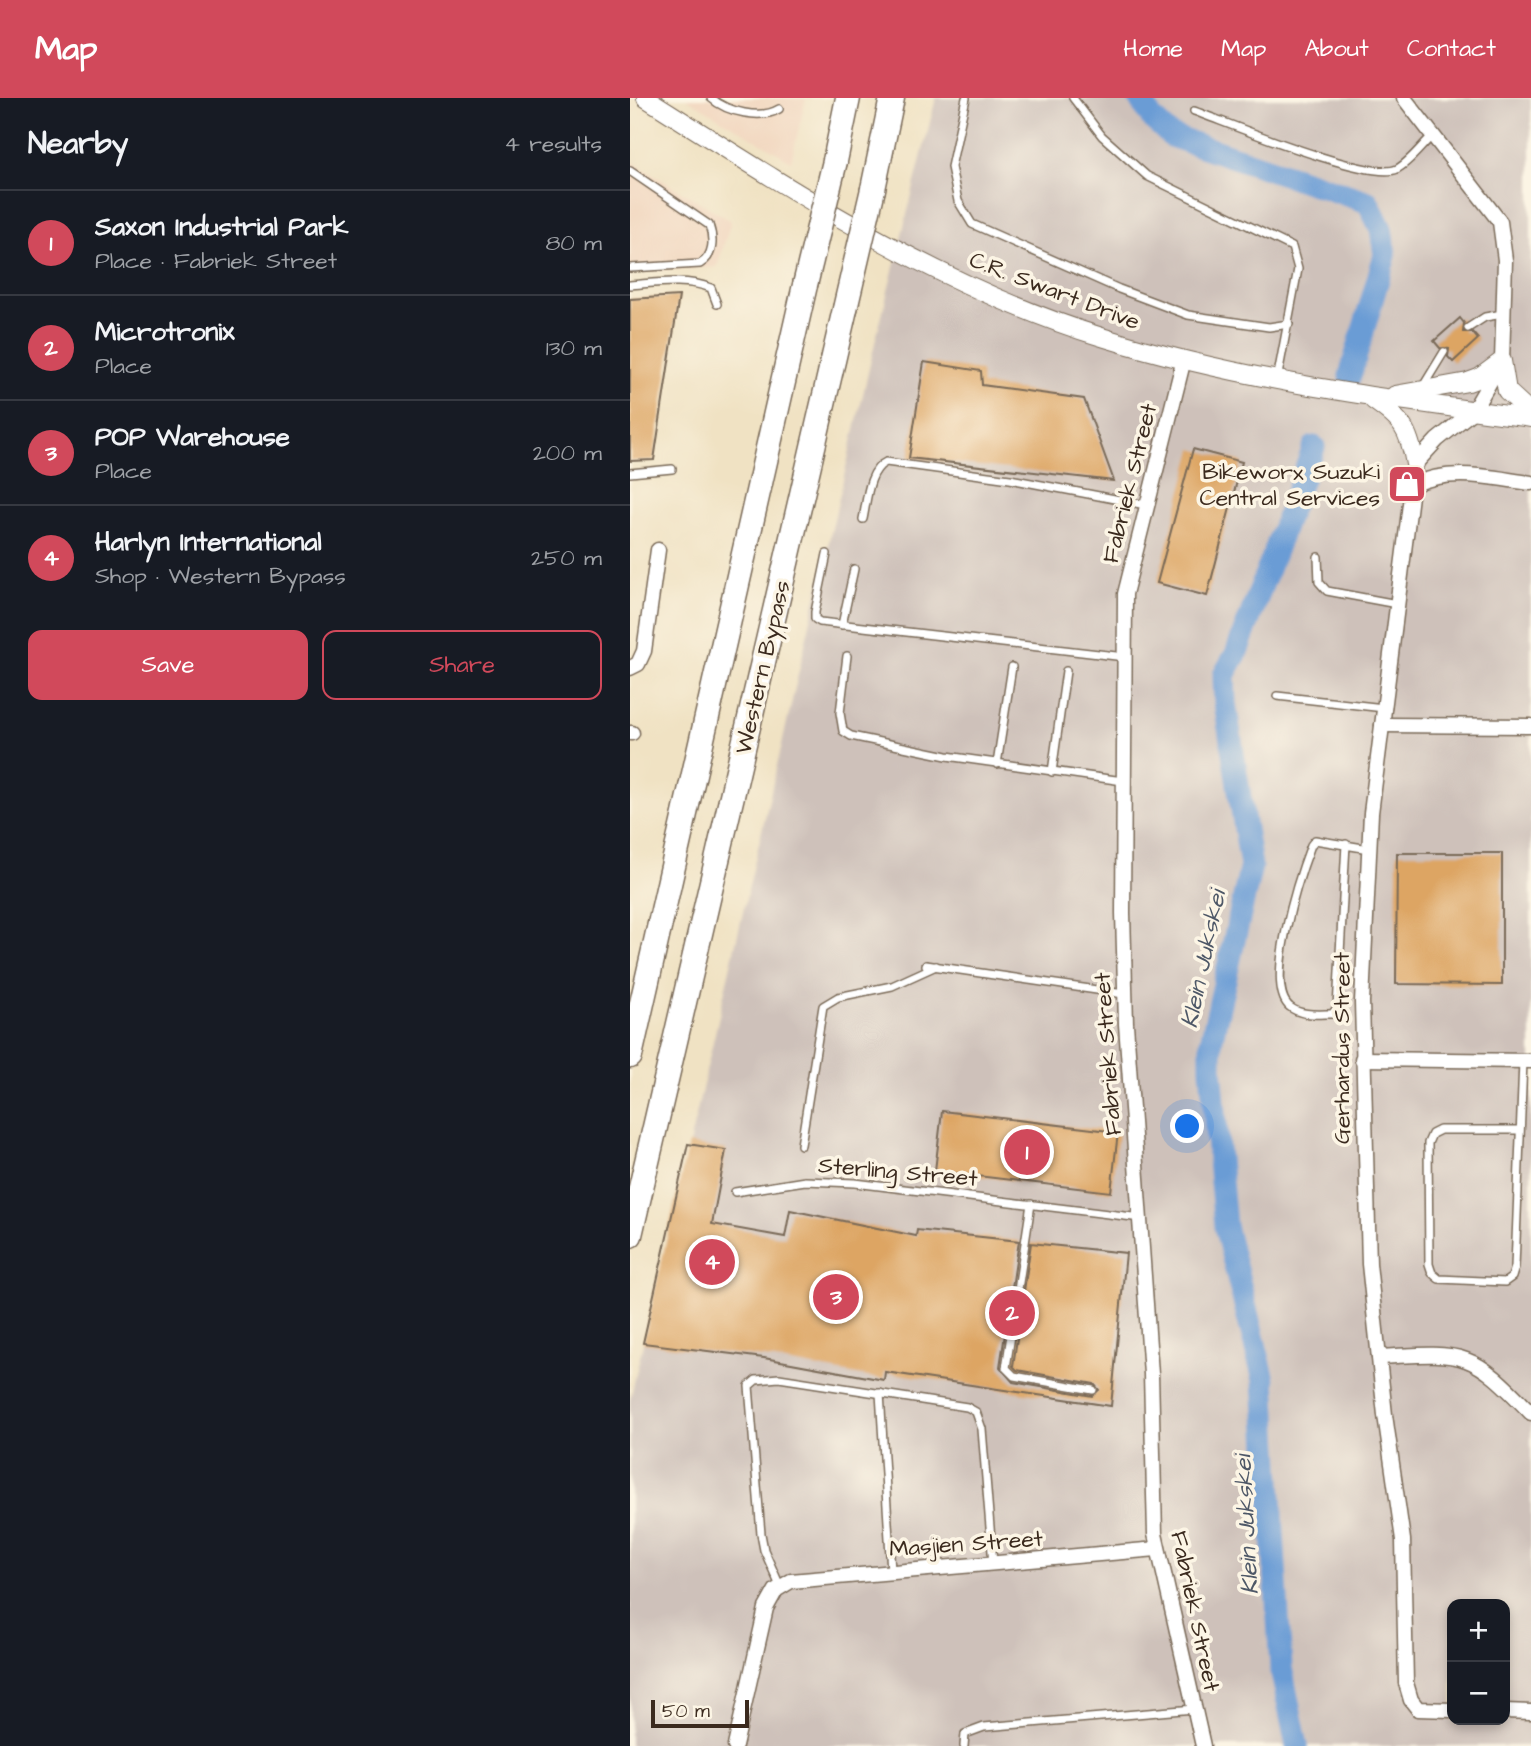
<!DOCTYPE html>
<meta charset="utf-8">
<style>
body{margin:0;font-family:"Architects Daughter",sans-serif;background:#20242c;color:#f1f3f6}
.controls{position:absolute;right:21px;bottom:21px;display:grid;overflow:hidden;border-radius:14px;box-shadow:0 4px 10px #0003}
.controls button{width:63px;height:63px;display:grid;place-items:center;padding:0;border:0;border-bottom:2px solid #363941;background:#171b24;color:#f1f3f6;font:35px sans-serif}
.scale{position:absolute;left:21px;bottom:18px;width:98px;box-sizing:border-box;padding-left:7px;border:4px solid #3b2a1e;border-top:0;font-size:19px;line-height:24px;white-space:nowrap;color:#3b2a1e;-webkit-text-stroke:5px #fcf5e5;paint-order:stroke}
.you{position:absolute;left:558px;top:1029px;width:24px;height:24px;margin:-18px;border:5px solid #fff;border-radius:50%;background:#1a73e8;box-shadow:0 0 0 10px #1a73e833}
.badge{display:grid;place-items:center;width:46px;height:46px;border-radius:50%;background:#d1495b;color:#fff;font-size:23px;font-weight:700}
.pin{position:absolute;translate:-50% -50%;border:4px solid #fff;box-shadow:0 2px 7px #0006}
.list{margin:0;padding:0;list-style:none}
h2{display:flex;justify-content:space-between;align-items:center;height:91px;margin:0;padding:0 28px;font-size:30px}
h2 small{font-size:23px;font-weight:400;color:#9ea1a6}
.list li{display:grid;grid-template-columns:46px 1fr auto;gap:21px;align-items:center;box-sizing:border-box;height:105px;padding:0 28px;border-top:2px solid #363941}
.list b{display:block;font-size:26px;white-space:nowrap}
.list p{margin:0;font-size:23px;white-space:nowrap;color:#9ea1a6}
.list em{font-size:23px;font-style:normal;color:#9ea1a6}
.actions{display:flex;gap:14px;padding:21px 28px}
.actions a{flex:1;padding:16px 0;border:2px solid #d1495b;border-radius:14px;text-align:center;font-size:24px;color:#d1495b}
.actions .main{background:#d1495b;color:#fff}
.map{position:relative;flex:none;width:901px;height:1648px;overflow:hidden}
header{display:flex;align-items:center;gap:42px;box-sizing:border-box;height:98px;padding:0 35px;background:#d1495b;color:#fff}
header strong{font-size:33px}
nav{display:flex;gap:38px;margin-inline-start:auto;font-size:24px}
main{display:flex}
aside{flex:1;background:#171b24}
.map>svg:first-child{display:block}
.built{fill:#f1d5bd}
.industrial{fill:#cec1ba;fill-rule:evenodd}
.lines{fill:none;stroke-linecap:round;stroke-linejoin:round}
.river{stroke:#6b9cd5;stroke-width:23}
.building{fill:#dda563}
.service-casing{stroke:#7a6a58;stroke-width:10}
.minor-casing{stroke:#7a6a58;stroke-width:17}
.tertiary-casing{stroke:#7a6a58;stroke-width:20}
.motorway-casing{stroke:#7a6a58;stroke-width:27}
.service{stroke:#fff;stroke-width:7}
.minor{stroke:#fff;stroke-width:14}
.tertiary{stroke:#fff;stroke-width:18}
.motorway{stroke:#fff;stroke-width:24}
.motorway-bridge-casing{stroke:#7a6a58;stroke-width:27;stroke-linecap:butt}
.motorway-bridge{stroke:#fff;stroke-width:24}
.labels{text-anchor:middle;stroke-width:7;stroke-linejoin:round;paint-order:stroke}
.street-label{font-size:23px;fill:#3b2a1e;stroke:#fcf5e5}
.poi-label{font-size:23px;fill:#3b2a1e;stroke:#fcf5e5;text-anchor:end}
.water-label{font-size:24px;font-style:italic;fill:#4e5867;stroke:#fcf5e5}
</style>
<header>
<strong>Map</strong>
<nav><a>Home</a><a>Map</a><a>About</a><a>Contact</a></nav>
</header>
<main>
<aside>
<h2>Nearby<small>4 results</small></h2>
<ul class="list">
<li><span class="badge">1</span><div><b>Saxon Industrial Park</b><p>Place · Fabriek Street</p></div><em>80 m</em></li>
<li><span class="badge">2</span><div><b>Microtronix</b><p>Place</p></div><em>130 m</em></li>
<li><span class="badge">3</span><div><b>POP Warehouse</b><p>Place</p></div><em>200 m</em></li>
<li><span class="badge">4</span><div><b>Harlyn International</b><p>Shop · Western Bypass</p></div><em>250 m</em></li>
</ul>
<div class="actions"><a class="main">Save</a><a>Share</a></div>
</aside>
<div class="map">
<svg width="901" height="1648" viewBox="0 0 901 1648">
<rect width="100%" height="100%" fill="#fcf5e5"/>
<filter id="ink" filterUnits="userSpaceOnUse"><feTurbulence type="fractalNoise" baseFrequency=".0143" numOctaves="2"/><feDisplacementMap in="SourceGraphic" scale="14" xChannelSelector="R" yChannelSelector="G"/><feConvolveMatrix kernelMatrix="1 2 1 2 8 2 1 2 1" color-interpolation-filters="sRGB"/></filter>
<filter id="wash" filterUnits="userSpaceOnUse"><feTurbulence type="fractalNoise" baseFrequency=".00686" numOctaves="4" result="noise"/><feDisplacementMap in="SourceGraphic" scale="28" xChannelSelector="R" yChannelSelector="G"/><feGaussianBlur stdDeviation="1.57" result="paint"/><feColorMatrix in="noise" values="0 0 0 0 0 0 0 0 0 0 0 0 0 0 0 0 0 1.4 0 .05"/><feComposite in="paint" operator="in"/></filter>
<g filter="url(#wash)">
<rect width="100%" height="100%" fill="#f0e2c3"/>
<g class="built">
<polygon points="56,0 176,0 161,63"/>
<polygon points="0,63 101,123 87,169 0,174"/>
</g>
<path class="industrial" d="M306 0H901V1648H0V1302L244 249ZM822 1506H875V1622H822Z"/>
<g class="lines">
<g class="river">
<polyline points="509,0 522,20 541,38 738,104 751,131 755,157 720,278"/>
<polyline points="667,1648 651,1570 634,1282 595,1128 581,971 581,944 621,768 595,605 594,577 606,556 684,349"/>
</g>
</g>
<g id="blocks">
<g class="building">
<polygon points="49,198 24,362 0,363 0,201"/>
<polygon points="830,220 834,225 833,234 842,234 848,241 823,264 818,259 819,251 810,250 804,243"/>
<polygon points="294,264 351,273 352,287 454,301 484,383 279,360"/>
<polygon points="563,351 612,364 577,498 527,485"/>
<polygon points="767,755 872,755 872,887 766,886"/>
<polygon points="312,1013 488,1034 481,1094 305,1073"/>
<polygon points="58,1046 96,1052 82,1126 155,1139 160,1112 286,1138 287,1132 389,1143 370,1269 383,1284 462,1298 469,1292 464,1286 387,1272 383,1268 401,1145 496,1155 481,1308 255,1274 254,1282 134,1260 13,1245"/>
</g>
</g>
</g>
<g filter="url(#ink)">
<use href="#blocks" fill-opacity="0" stroke="#7a6a58" stroke-width="2"/>
<g class="lines">
<g class="service-casing">
<g id="service">
<path d="M81 0C97 14 131 22 149 11"/>
<polyline points="336,0 321,69 328,103 342,126 489,191 558,217 639,229 659,226"/>
<polyline points="443,0 472,38 517,78 662,149 668,171 647,282"/>
<path d="M564 13C598 25 740 84 767 71 780 64 792 47 803 37"/>
<path d="M0 73 79 127C84 141 84 158 70 166L0 170"/>
<path d="M0 187C27 185 55 180 81 190L87 206"/>
<polyline points="838,230 855,219 873,216"/>
<polyline points="792,290 814,254"/>
<polyline points="0,375 42,371"/>
<path d="M233 421C237 403 238 372 256 364L380 381 516 407"/>
<polyline points="197,456 185,514 185,521 190,524 495,559"/>
<polyline points="688,459 689,484 697,493 767,506"/>
<polyline points="212,527 224,471"/>
<polyline points="217,558 210,615 213,633 221,638 317,658 493,683"/>
<polyline points="647,598 754,610"/>
<polyline points="367,666 382,569"/>
<polyline points="422,674 436,573"/>
<path d="M716 746 707 910 702 916C688 916 671 918 660 909 633 888 670 776 681 747L685 742 739 751"/>
<polyline points="296,867 494,896"/>
<polyline points="890,1032 810,1032 802,1036 798,1045 799,1166 802,1175 809,1181 875,1184 882,1179 885,1169 893,963"/>
<polyline points="171,1047 193,908 208,899 262,888 306,868"/>
<polyline points="105,1094 175,1083 225,1085 511,1120"/>
<polyline points="401,1106 376,1270 384,1278 463,1292"/>
<polyline points="250,1295 261,1473"/>
<polyline points="150,1488 134,1452 131,1436 119,1288 126,1282 149,1280 337,1309 346,1314 352,1331 363,1466"/>
<polyline points="334,1648 335,1636 354,1629 564,1611"/>
</g>
</g>
<g class="minor-casing">
<g id="minor">
<polyline points="774,0 870,124 875,162 872,263 843,313 807,342 785,366 741,715 732,904 739,1166 755,1317 773,1442 776,1585 781,1602 788,1611 822,1612"/>
<polyline points="554,261 495,496 493,815 496,926 521,1276 525,1436 573,1648"/>
<path d="M783 387C821 369 861 380 901 385"/>
<polyline points="0,570 8,566 14,553 28,452"/>
<polyline points="752,627 901,628"/>
<polyline points="0,635 2,635"/>
<polyline points="732,961 901,963"/>
<path d="M749 1259C835 1254 841 1252 901 1315"/>
<polyline points="875,1613 901,1614"/>
<polyline points="105,1648 136,1510 146,1492 161,1483 527,1451"/>
</g>
</g>
<g class="tertiary-casing">
<g id="tertiary">
<path d="M16 0C161 92 310 190 475 240 614 283 757 301 901 320"/>
<polyline points="765,297 838,284 849,280 872,263 877,293 901,315"/>
<path d="M743 302C772 322 779 331 785 366"/>
</g>
</g>
<g class="motorway-casing">
<g id="motorway">
<polyline points="205,63 218,0"/>
<polyline points="243,91 262,0"/>
<polyline points="0,958 175,187"/>
<polyline points="0,1137 215,211"/>
</g>
</g>
<use href="#service" class="service"/>
<use href="#minor" class="minor"/>
<use href="#tertiary" class="tertiary"/>
<use href="#motorway" class="motorway"/>
<g class="motorway-bridge-casing">
<g id="motorway-bridge">
<polyline points="175,187 205,63"/>
<polyline points="215,211 243,91"/>
</g>
</g>
<use href="#motorway-bridge" class="motorway-bridge"/>
</g>
</g>
<defs>
<g id="shop-square" transform="scale(2.0125)"><rect x="-9" y="-9" width="18" height="18" rx="4" fill="#d1495b" stroke="#fcf5e5"/><path d="M-5-2.5h2.3a2.7 3.5 0 0 1 5.4 0H5L5.5 6h-11ZM-1.5-2.5h3a1.5 2.3 0 0 0-3 0Z" fill="#fff"/></g>
</defs>
<g fill-rule="evenodd">
<use href="#shop-square" x="777" y="386"/>
</g>
<g class="labels">
<g class="street-label">
<text transform="translate(425 192) rotate(21)" y="8">C.R. Swart Drive</text>
<text transform="translate(499 385) rotate(-76)" y="8">Fabriek Street</text>
<text transform="translate(132 569) rotate(-77)" y="8">Western Bypass</text>
<text transform="translate(711 950) rotate(-90)" y="8">Gerhardus Street</text>
<text transform="translate(477 956) rotate(-94)" y="8">Fabriek Street</text>
<text transform="translate(268 1073) rotate(5)" y="8">Sterling Street</text>
<text transform="translate(336 1445) rotate(-4)" y="8">Masjien Street</text>
<text transform="translate(566 1513) rotate(78)" y="8">Fabriek Street</text>
</g>
<g class="poi-label">
<text x="750" y="381">Bikeworx Suzuki<tspan x="750" dy="26">Central Services</tspan></text>
</g>
<g class="water-label">
<text transform="translate(573 861) rotate(-78)" y="8">Klein Jukskei</text>
<text transform="translate(616 1427) rotate(-93)" y="8">Klein Jukskei</text>
</g>
</g>
</svg>
<div class="controls">
<button>+</button>
<button>−</button>
</div>
<div class="scale">50 m</div>
<div class="you"></div>
<div class="pin badge" style="left:397px;top:1054px">1</div>
<div class="pin badge" style="left:382px;top:1215px">2</div>
<div class="pin badge" style="left:206px;top:1199px">3</div>
<div class="pin badge" style="left:82px;top:1164px">4</div>
</div>
</main>
